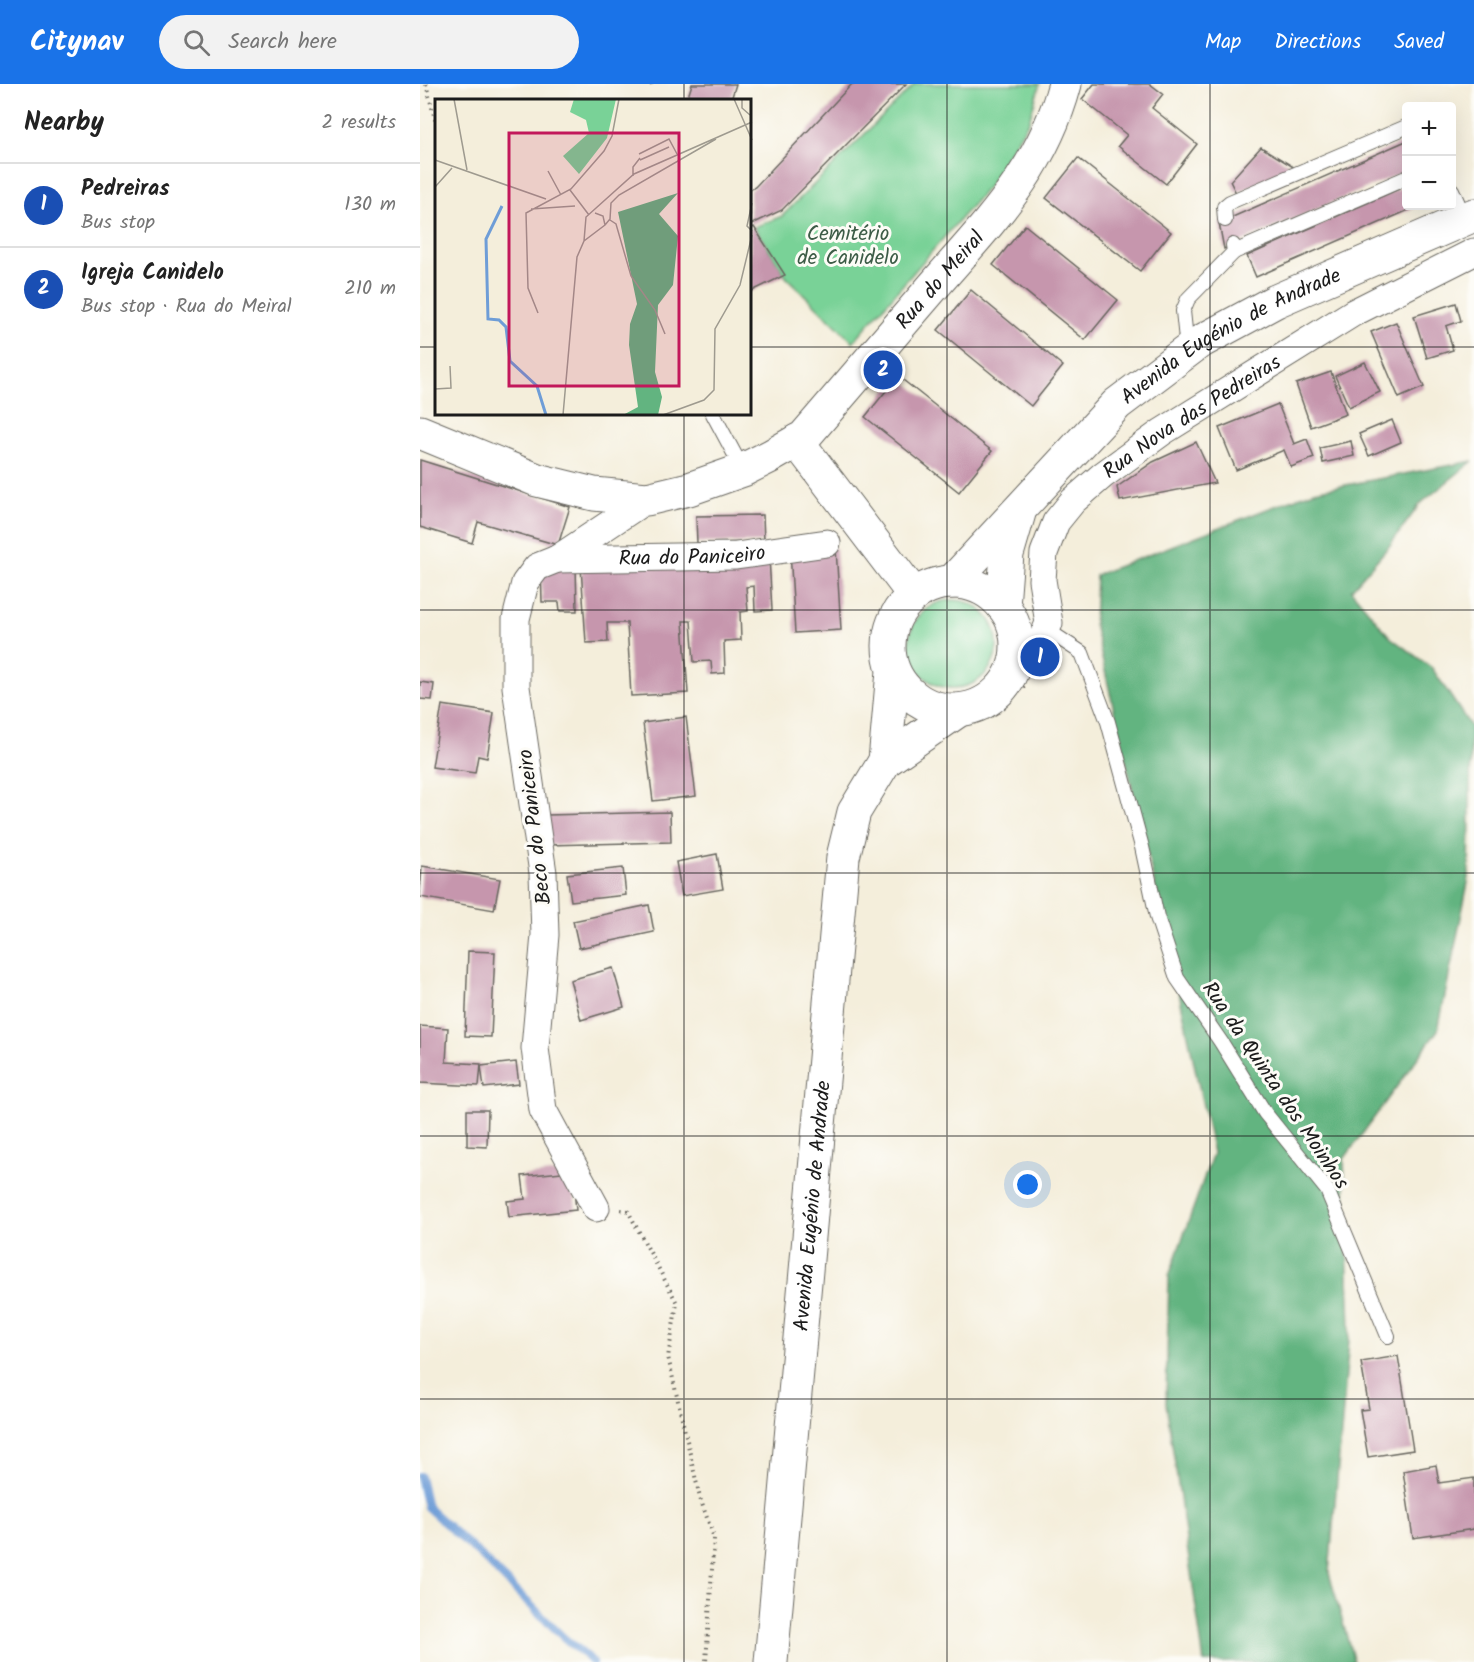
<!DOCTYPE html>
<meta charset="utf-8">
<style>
body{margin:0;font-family:Kalam,sans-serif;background:#f2f2f2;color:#222}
.controls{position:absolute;right:18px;top:18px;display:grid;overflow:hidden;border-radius:6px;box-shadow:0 6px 24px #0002}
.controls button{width:54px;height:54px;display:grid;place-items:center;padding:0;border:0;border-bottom:2px solid #e0e0e0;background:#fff;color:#222;font:30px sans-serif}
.you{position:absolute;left:608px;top:1101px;width:21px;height:21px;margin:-15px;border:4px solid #fff;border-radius:50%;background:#1a73e8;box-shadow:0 0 0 9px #1a73e833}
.badge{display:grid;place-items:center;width:39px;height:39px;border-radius:50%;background:#1a73e8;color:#fff;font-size:20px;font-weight:700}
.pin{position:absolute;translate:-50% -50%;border:3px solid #fff;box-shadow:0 2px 6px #0006}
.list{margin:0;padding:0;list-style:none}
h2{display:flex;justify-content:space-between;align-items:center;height:78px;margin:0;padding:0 24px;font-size:26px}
h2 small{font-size:20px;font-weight:400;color:#767676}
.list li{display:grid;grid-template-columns:39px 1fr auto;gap:18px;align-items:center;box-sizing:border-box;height:84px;padding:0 24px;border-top:2px solid #e0e0e0}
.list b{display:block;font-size:22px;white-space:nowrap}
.list p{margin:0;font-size:20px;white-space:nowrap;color:#767676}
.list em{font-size:20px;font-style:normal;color:#767676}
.icon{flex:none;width:33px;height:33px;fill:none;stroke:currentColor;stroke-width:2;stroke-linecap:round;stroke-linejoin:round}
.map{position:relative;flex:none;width:1054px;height:1578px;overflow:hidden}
header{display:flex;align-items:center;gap:36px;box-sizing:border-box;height:84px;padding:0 30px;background:#1a73e8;color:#fff}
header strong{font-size:28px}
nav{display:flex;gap:33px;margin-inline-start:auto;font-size:21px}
.search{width:420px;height:54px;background:#f2f2f2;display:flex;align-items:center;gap:15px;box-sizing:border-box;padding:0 21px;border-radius:33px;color:#767676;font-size:22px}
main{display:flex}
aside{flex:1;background:#fff}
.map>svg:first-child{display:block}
.green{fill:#79d297;stroke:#4a775a;stroke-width:1.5}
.forest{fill:#62b480;stroke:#3f684e;stroke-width:1.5}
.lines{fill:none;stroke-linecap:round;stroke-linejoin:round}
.stream{stroke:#6e9dd7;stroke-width:8}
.building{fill:#c696ad}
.service-casing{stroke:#68665f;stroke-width:16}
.minor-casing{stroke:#68665f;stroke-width:29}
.tertiary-casing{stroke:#68665f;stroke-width:35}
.secondary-casing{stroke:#68665f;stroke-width:35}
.path{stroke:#68665f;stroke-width:4;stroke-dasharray:1.5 4.5;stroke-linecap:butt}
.service{stroke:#fff;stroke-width:14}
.minor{stroke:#fff;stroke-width:27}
.tertiary{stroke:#fff;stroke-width:33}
.secondary{stroke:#fff;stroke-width:33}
.grid{fill:none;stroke:#1c1c1c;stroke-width:1.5;stroke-opacity:0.55}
.labels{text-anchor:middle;stroke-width:6;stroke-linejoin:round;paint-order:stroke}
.park-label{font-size:21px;fill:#3d5c47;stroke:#fdfcf7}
.street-label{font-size:21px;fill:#1c1c1c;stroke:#fdfcf7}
.inset-river{fill:none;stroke:#6e9dd7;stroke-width:3}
.inset-road{fill:none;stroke:#9e9a8f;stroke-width:1.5}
.view{fill:#c2185b;fill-opacity:0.15;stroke:#c2185b;stroke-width:3}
.inset-edge{fill:none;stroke:#1c1c1c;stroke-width:3}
</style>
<header>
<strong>Citynav</strong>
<div class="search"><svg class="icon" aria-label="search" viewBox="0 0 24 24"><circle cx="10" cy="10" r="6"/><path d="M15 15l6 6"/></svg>Search here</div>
<nav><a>Map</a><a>Directions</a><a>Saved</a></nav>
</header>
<main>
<aside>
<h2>Nearby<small>2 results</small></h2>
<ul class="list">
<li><span class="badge" style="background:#1a4fb4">1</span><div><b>Pedreiras</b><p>Bus stop</p></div><em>130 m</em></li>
<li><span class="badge" style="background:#1a4fb4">2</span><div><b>Igreja Canidelo</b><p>Bus stop · Rua do Meiral</p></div><em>210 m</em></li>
</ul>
</aside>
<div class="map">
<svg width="1054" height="1578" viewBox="0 0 1054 1578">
<rect width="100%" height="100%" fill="#fdfcf7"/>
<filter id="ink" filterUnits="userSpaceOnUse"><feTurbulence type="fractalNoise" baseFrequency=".0167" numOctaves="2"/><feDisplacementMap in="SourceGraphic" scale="12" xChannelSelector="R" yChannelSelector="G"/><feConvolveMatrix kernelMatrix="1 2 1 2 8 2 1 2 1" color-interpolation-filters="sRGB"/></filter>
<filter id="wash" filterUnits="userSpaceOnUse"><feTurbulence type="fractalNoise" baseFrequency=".008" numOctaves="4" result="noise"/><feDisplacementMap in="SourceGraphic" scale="24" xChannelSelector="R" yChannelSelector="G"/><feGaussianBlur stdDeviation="1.35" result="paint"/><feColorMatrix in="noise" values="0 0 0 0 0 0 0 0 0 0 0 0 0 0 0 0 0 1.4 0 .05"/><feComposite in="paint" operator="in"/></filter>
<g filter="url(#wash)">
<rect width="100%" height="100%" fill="#f4eedb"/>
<g class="green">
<polygon points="495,0 620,0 609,37 568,103 433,258 366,193 334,143 362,132"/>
<circle cx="533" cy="560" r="44"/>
</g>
<polygon class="forest" points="1053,377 1000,420 970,461 931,506 970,553 1012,584 1051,643 1049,794 1018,946 924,1075 930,1244 909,1489 934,1578 784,1578 746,1319 749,1192 793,1069 751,871 674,540 676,491 894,407"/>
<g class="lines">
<polyline class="stream" points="0,1392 7,1423 60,1471 143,1553 173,1578"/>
</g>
<g id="blocks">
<g class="building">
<polygon points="272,0 316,0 311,16 267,16"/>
<polygon points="432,0 486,0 362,126 330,141 330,106 335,103"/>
<polygon points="674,0 730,0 743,10 732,24 777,60 746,100 698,62 707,51 662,15"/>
<polygon points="986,57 986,87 804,165 799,139"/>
<polygon points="841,63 875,84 816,109 810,97"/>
<polygon points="658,74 751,148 720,187 626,114"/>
<polygon points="986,102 986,122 998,122 836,193 827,172"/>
<polygon points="605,141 698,216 665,256 573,181"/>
<polygon points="334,143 365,191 330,208 330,145"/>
<polygon points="551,206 643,282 611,322 518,246"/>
<polygon points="1036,219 1041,237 1026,242 1033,266 1007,274 994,232"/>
<polygon points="976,238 1004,303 979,314 951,248"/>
<polygon points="945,278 960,308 929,323 915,292"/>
<polygon points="911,288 926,330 891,343 876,300"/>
<polygon points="478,292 572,367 539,408 445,333"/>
<polygon points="858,320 874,360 887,355 894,374 871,383 864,366 816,386 799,344"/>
<polygon points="972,336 981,358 949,372 939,350"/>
<polygon points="931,357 934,372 903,379 900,364"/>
<polygon points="776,358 795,399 700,417 697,403 733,378"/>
<polygon points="0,376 150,423 138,461 58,438 52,459 0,443"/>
<polygon points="343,431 344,458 277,459 276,432"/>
<polygon points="416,464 421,546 375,549 370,467"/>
<polygon points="349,473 352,526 335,527 334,502 326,503 328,527 320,528 321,556 304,557 305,589 292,590 291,577 274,578 271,537 263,537 268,609 211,612 207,539 187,539 188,558 166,559 161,483"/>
<polygon points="156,482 157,527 140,527 139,518 122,518 121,483"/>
<polygon points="0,598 14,600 12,616 0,615"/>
<polygon points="22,621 74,629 67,674 58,672 55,689 12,683"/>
<polygon points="266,633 276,712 233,717 223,639"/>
<polygon points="250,728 251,758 128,761 127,731"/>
<polygon points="297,770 303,805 262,812 256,778"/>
<polygon points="2,782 80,795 74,826 0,813"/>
<polygon points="203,784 206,811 151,817 147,790"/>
<polygon points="229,821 234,848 159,864 153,837"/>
<polygon points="48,867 75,868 71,953 45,952"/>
<polygon points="193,884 204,923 161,936 150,896"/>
<polygon points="0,942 28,944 26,978 61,980 59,1002 0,999"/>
<polygon points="96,978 99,1000 64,1004 61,982"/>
<polygon points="47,1026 68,1026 67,1063 47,1062"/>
<polygon points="152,1087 156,1126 89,1133 87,1117 105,1115 102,1092"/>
<polygon points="978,1272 993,1366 948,1373 940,1326 949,1325 941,1278"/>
<polygon points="1016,1381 1019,1399 1054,1394 1054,1445 993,1454 983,1387"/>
</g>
</g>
</g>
<g filter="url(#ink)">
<use href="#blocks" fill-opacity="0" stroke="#68665f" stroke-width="1.5"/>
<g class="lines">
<g class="service-casing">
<g id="service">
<polyline points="1032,106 1045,135"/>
<polyline points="805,136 804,123 810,118 986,43"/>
<polyline points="814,168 986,94"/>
<polyline points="767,265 763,227 768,215 814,168 813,161"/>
<polyline points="293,330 323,386"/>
<polyline points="627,546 662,569 688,638 722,763 737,833 757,894 801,958 845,1029 907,1106 968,1252"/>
</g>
</g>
<g class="minor-casing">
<g id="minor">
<path id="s1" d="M137 475 316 472 407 459"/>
<path id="s2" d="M596 576 622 556 629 539 622 496 624 469 636 438 653 417 683 391 742 348 933 229 1054 168"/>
<polyline points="176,1124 123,1026 115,964 125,851 123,789 96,603 96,535 105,499 117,483 137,475 227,415"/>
</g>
</g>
<g class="tertiary-casing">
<g id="tertiary">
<path id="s3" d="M0 348 117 396 174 410 227 415 269 405 323 386 351 372 384 353C427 303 469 254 512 204 569 138 622 87 645 0"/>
<polyline points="377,357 494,511"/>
</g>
</g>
<g class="secondary-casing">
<g id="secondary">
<circle cx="533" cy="562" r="64"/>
<path id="s4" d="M532 498 697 320 778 259 856 217 1054 131"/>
<polyline points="583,522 587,470 599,429"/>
<polyline points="465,677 473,587"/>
<path id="s5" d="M351 1578 423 773 434 728 465 677 539 626"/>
</g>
</g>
<g class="path">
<polyline points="6,0 16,39"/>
<polyline points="231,0 233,2"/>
<polyline points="567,634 577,629 606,600"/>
<polyline points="201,1126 208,1127 257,1219 248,1273 280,1414 294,1454 286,1578"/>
</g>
<use href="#service" class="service"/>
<use href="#minor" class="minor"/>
<use href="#tertiary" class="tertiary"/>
<use href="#secondary" class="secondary"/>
</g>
</g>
<path class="grid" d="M264 0V16M527 0V1578M790 0V1578M0 263H16M330 263H1054M264 330V1578M0 526H1054M0 789H1054M0 1052H1054M0 1315H1054"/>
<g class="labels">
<g class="park-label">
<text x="428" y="156">Cemitério<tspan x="428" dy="24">de Canidelo</tspan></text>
</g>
<g class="street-label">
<text dy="7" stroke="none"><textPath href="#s3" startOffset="616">Rua do Meiral</textPath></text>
<text dy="7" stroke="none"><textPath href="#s4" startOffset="376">Avenida Eugénio de Andrade</textPath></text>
<text dy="7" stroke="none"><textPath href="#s2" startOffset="328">Rua Nova das Pedreiras</textPath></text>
<text dy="7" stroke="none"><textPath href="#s1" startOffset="135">Rua do Paniceiro</textPath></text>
<text transform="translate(114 743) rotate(-97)" y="7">Beco do Paniceiro</text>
<text transform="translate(856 1001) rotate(56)" y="7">Rua da Quinta dos Moinhos</text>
<text dy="7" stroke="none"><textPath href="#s5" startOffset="458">Avenida Eugénio de Andrade</textPath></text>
</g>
</g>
<g transform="translate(15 15)">
<rect width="316" height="316" fill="#f4eedb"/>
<path d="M139 0H181L172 39 144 75 128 57 154 34 151 21 135 13Z" fill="#79d297"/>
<path d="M243 94 224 115 243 137 238 186 223 206 220 273 227 298 223 316H188L203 308 194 246 195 225 202 205 183 113Z" fill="#62b480"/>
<path class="inset-river" d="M67 107 51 140 53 220 64 221 71 228 75 262 102 287 111 316"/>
<path class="inset-road" d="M19 0 32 71M299 0 317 41M307 0V9L315 16M204 55 234 40 242 55M0 61 111 100M205 61 234 48M113 72 126 96M198 77V68L205 59M0 88 17 69M135 91 154 116M317 104 312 127 317 132M96 110 140 107M175 121 181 125 196 177 220 211 230 235M170 126 175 120 176 104 184 96 281 40M149 142 151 118 199 75 317 23M103 214 93 189 91 114 136 90 169 52 177 37 184 0M0 290 16 289 15 267M128 316 142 158 149 142 170 126 168 117 160 114M228 316 269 301 279 291 280 230 305 186 317 136"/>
<path class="view" d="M74 34H244V287H74Z"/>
<rect width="316" height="316" class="inset-edge"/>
</g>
</svg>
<div class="controls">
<button>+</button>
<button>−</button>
</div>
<div class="you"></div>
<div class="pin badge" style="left:620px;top:573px;background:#1a4fb4">1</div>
<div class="pin badge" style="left:463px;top:286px;background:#1a4fb4">2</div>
</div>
</main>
